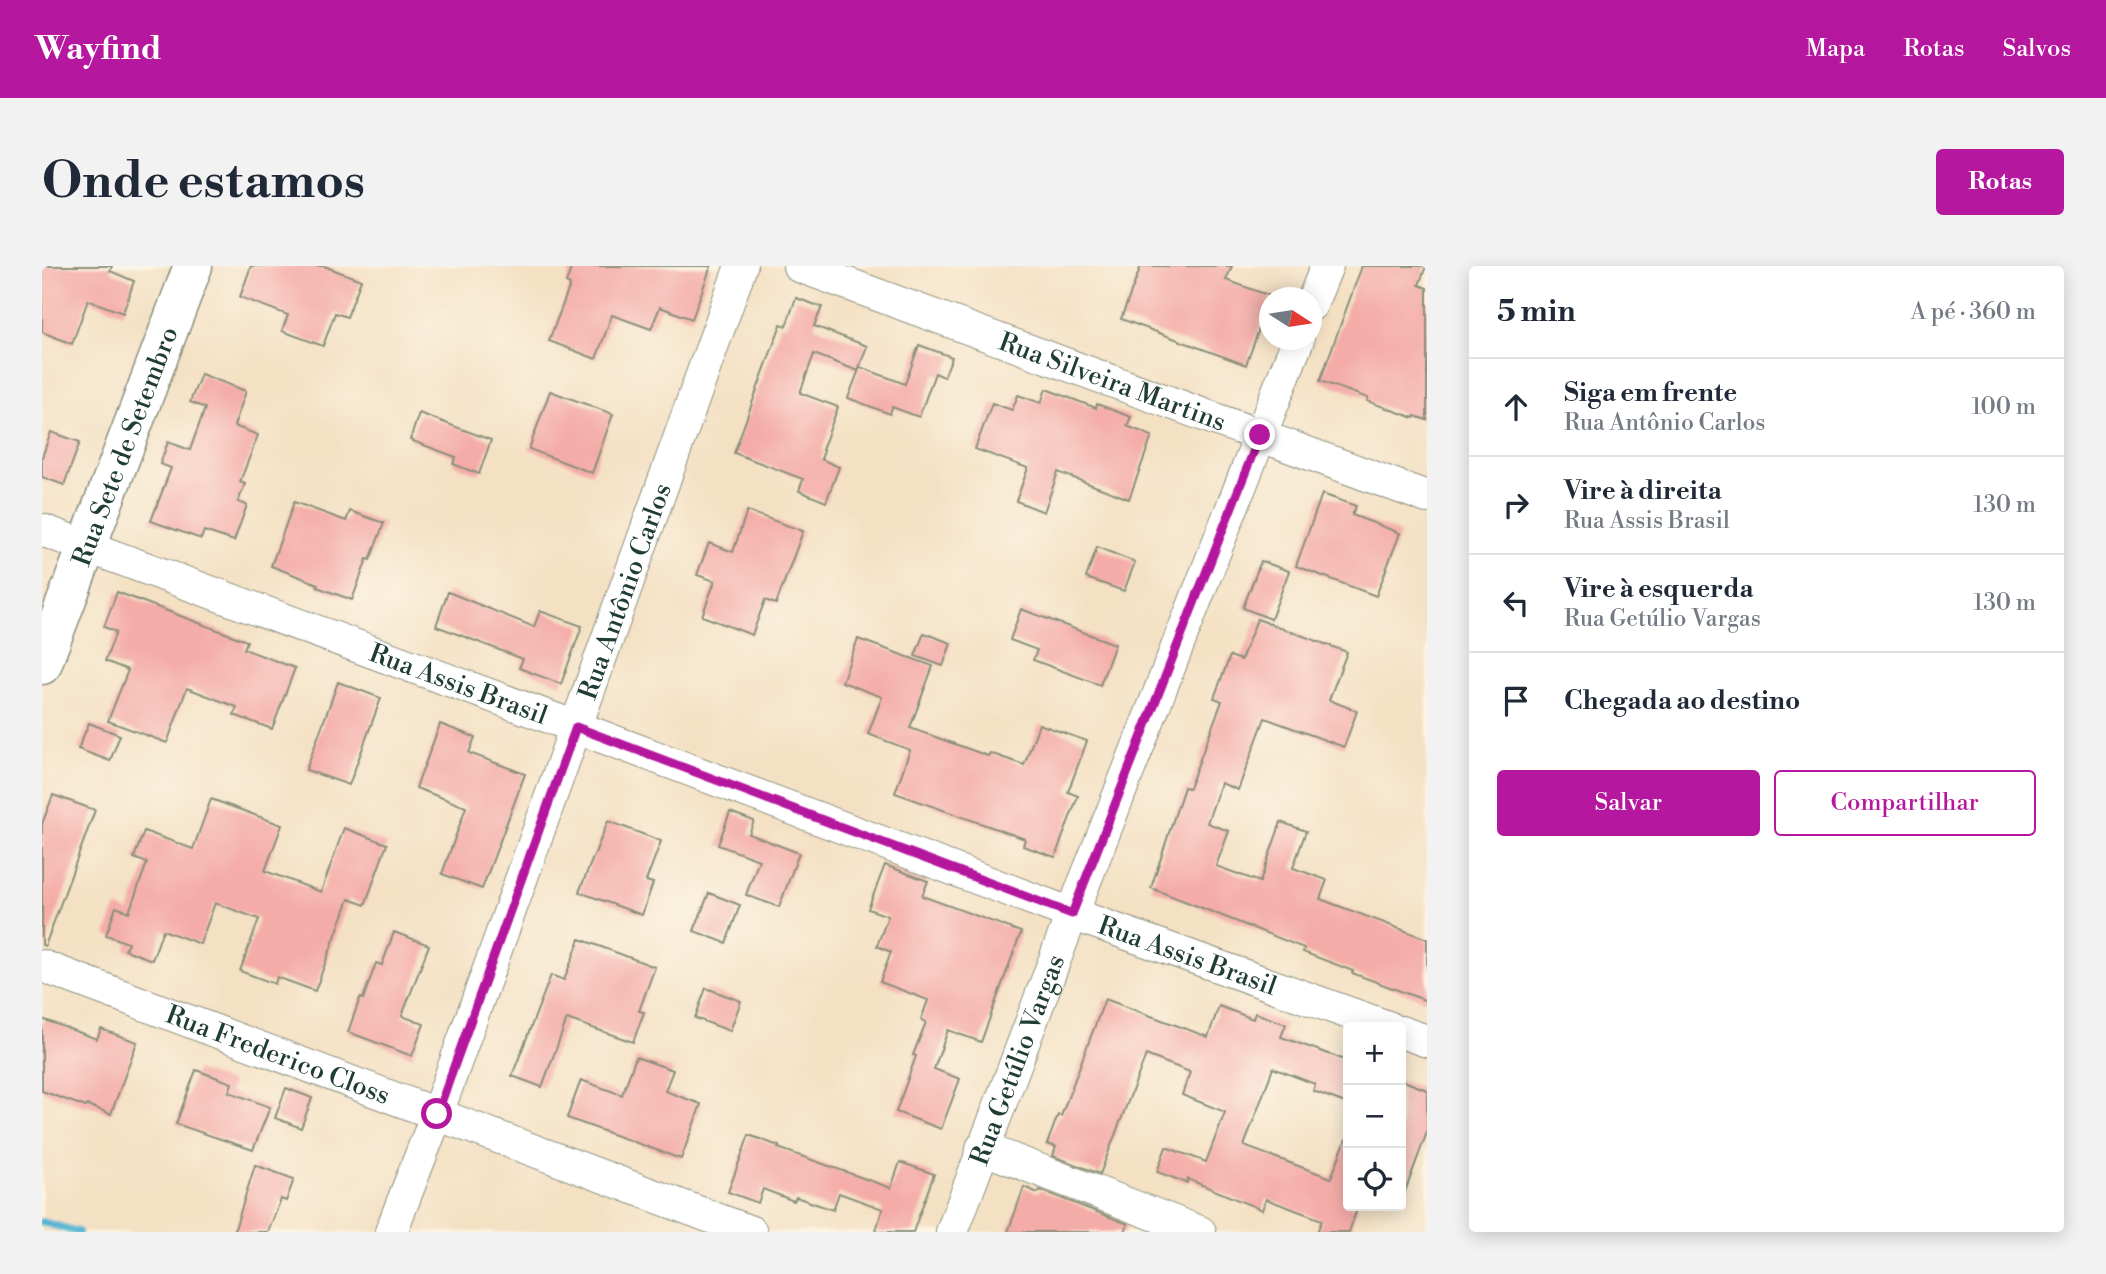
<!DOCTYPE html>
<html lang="pt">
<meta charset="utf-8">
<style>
body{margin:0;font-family:"Libre Bodoni",serif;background:#f2f2f3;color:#1f2937}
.controls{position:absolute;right:21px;bottom:21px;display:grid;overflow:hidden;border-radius:7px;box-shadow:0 4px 18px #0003}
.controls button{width:63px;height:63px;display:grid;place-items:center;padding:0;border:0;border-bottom:2px solid #e0e1e3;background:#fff;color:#1f2937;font:35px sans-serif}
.compass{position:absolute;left:1217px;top:21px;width:63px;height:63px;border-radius:50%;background:#fff;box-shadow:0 4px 18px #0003;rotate:102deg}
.stop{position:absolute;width:21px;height:21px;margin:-16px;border:5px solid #b5179e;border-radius:50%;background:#fff}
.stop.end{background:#b5179e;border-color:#fff;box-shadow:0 2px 7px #0008}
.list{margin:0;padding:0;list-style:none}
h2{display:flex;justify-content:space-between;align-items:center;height:91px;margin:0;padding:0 28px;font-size:30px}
h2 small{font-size:23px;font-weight:400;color:#747a83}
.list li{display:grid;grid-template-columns:46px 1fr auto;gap:21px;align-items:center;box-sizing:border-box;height:98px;padding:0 28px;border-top:2px solid #e0e1e3}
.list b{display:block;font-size:26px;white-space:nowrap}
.list p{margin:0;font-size:23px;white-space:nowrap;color:#747a83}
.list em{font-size:23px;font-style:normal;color:#747a83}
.actions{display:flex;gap:14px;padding:21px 28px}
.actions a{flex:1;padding:16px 0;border:2px solid #b5179e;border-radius:7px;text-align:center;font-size:24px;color:#b5179e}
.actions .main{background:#b5179e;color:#fff}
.icon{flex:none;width:38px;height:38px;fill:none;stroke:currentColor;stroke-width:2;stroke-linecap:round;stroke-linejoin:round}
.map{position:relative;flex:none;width:1385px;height:966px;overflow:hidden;border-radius:7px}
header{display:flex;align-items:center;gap:42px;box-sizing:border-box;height:98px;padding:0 35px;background:#b5179e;color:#fff}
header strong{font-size:33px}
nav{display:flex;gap:38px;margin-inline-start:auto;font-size:24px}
.intro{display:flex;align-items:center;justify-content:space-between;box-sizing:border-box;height:168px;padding:0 42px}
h1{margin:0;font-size:49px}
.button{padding:18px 32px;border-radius:7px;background:#b5179e;color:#fff;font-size:24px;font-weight:700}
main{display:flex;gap:42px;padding:0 42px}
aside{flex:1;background:#fff;border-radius:7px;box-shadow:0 4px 18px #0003}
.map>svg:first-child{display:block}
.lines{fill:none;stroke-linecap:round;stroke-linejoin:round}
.stream{stroke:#53b4d1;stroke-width:8}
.building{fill:#f4aca8}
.minor-casing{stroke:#8a8f7c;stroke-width:34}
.tertiary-casing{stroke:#8a8f7c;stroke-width:41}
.minor{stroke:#fff;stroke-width:32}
.tertiary{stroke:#fff;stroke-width:38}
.route{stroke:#b5179e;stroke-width:9}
.labels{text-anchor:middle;stroke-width:7;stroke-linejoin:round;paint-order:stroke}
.street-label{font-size:26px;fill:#1f3d34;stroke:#fcf5e5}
</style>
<header>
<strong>Wayfind</strong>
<nav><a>Mapa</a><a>Rotas</a><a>Salvos</a></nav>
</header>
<div class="intro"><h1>Onde estamos</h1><a class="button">Rotas</a></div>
<main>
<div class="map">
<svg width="1385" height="966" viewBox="0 0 1385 966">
<rect width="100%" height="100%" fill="#fcf5e5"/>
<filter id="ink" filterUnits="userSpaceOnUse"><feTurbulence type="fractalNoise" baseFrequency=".0143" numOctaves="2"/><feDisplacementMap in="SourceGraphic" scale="14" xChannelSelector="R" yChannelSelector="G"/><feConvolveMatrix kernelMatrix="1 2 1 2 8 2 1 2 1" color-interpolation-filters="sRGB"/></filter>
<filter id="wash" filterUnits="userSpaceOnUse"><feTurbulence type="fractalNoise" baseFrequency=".00686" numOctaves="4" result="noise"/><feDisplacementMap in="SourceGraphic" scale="28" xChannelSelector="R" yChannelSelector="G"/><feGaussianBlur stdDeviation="1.57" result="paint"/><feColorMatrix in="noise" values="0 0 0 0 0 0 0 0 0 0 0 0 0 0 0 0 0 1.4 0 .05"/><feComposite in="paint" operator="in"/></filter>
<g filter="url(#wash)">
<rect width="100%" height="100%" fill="#f4e1c4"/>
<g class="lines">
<polyline class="stream" points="0,956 36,966"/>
</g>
<g id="blocks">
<g class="building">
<polygon points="0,0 70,0 68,5 92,15 81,47 46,34 30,78 0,66"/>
<polygon points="209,0 282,0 319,14 305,51 293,47 281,80 240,65 246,49 198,31"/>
<polygon points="530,0 669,0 650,53 618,41 609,63 570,49 554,93 507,75 528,19 524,17"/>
<polygon points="1099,0 1190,0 1184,14 1229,30 1204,99 1079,53"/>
<polygon points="1320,0 1384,0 1377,19 1385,22 1385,154 1373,150 1372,152 1325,135 1326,132 1278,115"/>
<polygon points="754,32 780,41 772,60 825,80 816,105 772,88 758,127 796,141 780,184 782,185 779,193 797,201 784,236 757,225 761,213 692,187 739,58 744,60"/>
<polygon points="877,79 910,91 902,111 893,107 877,151 850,141 848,148 806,132 818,101 863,118"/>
<polygon points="159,108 204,125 192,160 216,169 198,216 203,218 196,236 205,239 192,275 162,265 159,273 109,255 129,202 118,198 126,176 148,184 163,142 148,136"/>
<polygon points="1004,123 1054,142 1055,138 1089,151 1085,160 1110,170 1087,233 1016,206 1002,246 974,235 986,202 933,183 950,137 970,144 976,129 999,137"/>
<polygon points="508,125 571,148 550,207 487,183"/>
<polygon points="377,147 449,174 437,208 411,198 414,191 368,174"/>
<polygon points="9,166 38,176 22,219 0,211 0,191"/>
<polygon points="1280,228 1314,240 1310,249 1358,267 1334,330 1254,300"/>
<polygon points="252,236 304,255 308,245 342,257 328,294 325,293 310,334 275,321 276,318 229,300"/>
<polygon points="705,245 761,265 734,338 723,334 710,369 660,350 673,315 655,309 667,277 691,286"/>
<polygon points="1055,281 1093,296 1082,325 1044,312"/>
<polygon points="1219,295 1247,305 1229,353 1201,342"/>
<polygon points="75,326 205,375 202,383 253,402 230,463 192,449 195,441 145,422 125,477 66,455 86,404 63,395 74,366 62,361"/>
<polygon points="406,326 492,361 498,345 540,360 519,418 477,402 481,393 394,360"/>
<polygon points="979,343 1073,378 1058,419 991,394 995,384 968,374"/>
<polygon points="1215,353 1305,386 1287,434 1315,445 1302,481 1223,452 1196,524 1179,517 1165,557 1187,565 1174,600 1218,616 1239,556 1264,565 1251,602 1285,614 1278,633 1385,673 1385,735 1310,707 1311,705 1261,686 1262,682 1109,622 1142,521 1147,522 1180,435 1172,432 1188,390 1199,394"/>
<polygon points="882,367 909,377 901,400 873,390"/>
<polygon points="816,373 891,400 868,462 946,490 948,487 982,499 997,458 1045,475 1026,526 1036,530 1013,591 981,580 983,573 853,527 868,484 826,468 840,431 800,416"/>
<polygon points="296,416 339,432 307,519 264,504"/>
<polygon points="47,457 78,469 68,495 36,483"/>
<polygon points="398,458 433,471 427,487 483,508 440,623 400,608 424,541 374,522"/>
<polygon points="11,529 53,544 3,680 0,679 0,558"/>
<polygon points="169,533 240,559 223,605 279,626 302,562 345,578 323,639 307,633 273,725 235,711 233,718 198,705 217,653 173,637 158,678 121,664 110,694 83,684 86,677 64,669 74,641 87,646 105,597 92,592 102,565 151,583"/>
<polygon points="688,546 712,555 707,568 757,587 737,641 704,629 717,594 676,579"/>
<polygon points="566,555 619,575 604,615 611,617 600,649 537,626"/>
<polygon points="843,599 886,615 880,630 979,666 939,776 906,764 892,803 918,813 899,863 854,846 874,790 871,789 884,756 879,754 886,734 838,716 849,686 835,680 846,650 826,643"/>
<polygon points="667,627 698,639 684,677 652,665"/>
<polygon points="352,666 387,679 360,750 382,758 370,790 306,766 318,732 321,733 334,697 340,699"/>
<polygon points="538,673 613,701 597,745 602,746 591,776 525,753 500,821 470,810 509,709 522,714"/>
<polygon points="664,722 699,735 688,765 653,752"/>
<polygon points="1063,733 1166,771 1177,740 1211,753 1213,747 1244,758 1239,771 1306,795 1306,838 1271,825 1273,818 1231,802 1202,880 1289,912 1304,873 1306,873 1306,940 1316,940 1307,966 1275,966 1280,954 1224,933 1220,944 1146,913 1145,917 1115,906 1124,881 1164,896 1183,846 1140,829 1148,806 1104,789 1058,908 1011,890 1014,881 1005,878 1016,849 1019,850"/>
<polygon points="0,753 55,773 59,763 95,776 69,848 45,839 44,841 0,825"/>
<polygon points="594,791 631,804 623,825 659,838 639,893 525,852 539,814 580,829"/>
<polygon points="154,804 190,817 187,826 228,841 211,884 134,858"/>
<polygon points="1359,814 1385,824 1385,866 1361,931 1359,930"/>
<polygon points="244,822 270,832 259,862 233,852"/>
<polygon points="707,869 737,880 736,882 849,922 858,896 892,908 871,966 833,966 841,943 797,927 791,944 754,931 752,935 721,923 716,937 686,926"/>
<polygon points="213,899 252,913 244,935 239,933 226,966 192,966"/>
<polygon points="982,921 996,927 998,924 1086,958 1083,966 966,966"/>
</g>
</g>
</g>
<g filter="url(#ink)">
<use href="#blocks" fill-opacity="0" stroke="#8a8f7c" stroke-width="2"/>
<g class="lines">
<g class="minor-casing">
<g id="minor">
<path id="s1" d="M757 0 1385 231"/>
<polyline points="1269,39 1285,0"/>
<path id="s2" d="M0 264 534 461 1030 648 1346 761"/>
<path id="s3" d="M0 700 709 966"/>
<polyline points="1359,766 1385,775"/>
<polyline points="940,882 1158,966"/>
<path id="s4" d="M349 966 395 848 699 0"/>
<path id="s5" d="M910 966 1030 648 1256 74"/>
</g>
</g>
<g class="tertiary-casing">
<g id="tertiary">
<path id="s6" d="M0 399 151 0"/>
</g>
</g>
<use href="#minor" class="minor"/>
<use href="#tertiary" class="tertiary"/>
</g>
</g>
<g class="lines" filter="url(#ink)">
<polyline class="route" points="395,848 534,461 1030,648 1218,169"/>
</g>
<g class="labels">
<g class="street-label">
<text dy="9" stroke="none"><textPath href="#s1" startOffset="334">Rua Silveira Martins</textPath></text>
<text dy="9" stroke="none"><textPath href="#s6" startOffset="234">Rua Sete de Setembro</textPath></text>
<text dy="9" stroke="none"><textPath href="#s4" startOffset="682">Rua Antônio Carlos</textPath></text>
<text dy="9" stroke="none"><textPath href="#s2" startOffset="444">Rua Assis Brasil</textPath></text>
<text dy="9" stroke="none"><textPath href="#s2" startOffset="1222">Rua Assis Brasil</textPath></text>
<text dy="9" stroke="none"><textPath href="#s3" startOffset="252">Rua Frederico Closs</textPath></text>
<text dy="9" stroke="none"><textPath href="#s5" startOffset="184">Rua Getúlio Vargas</textPath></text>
</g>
</g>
</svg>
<div class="controls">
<button>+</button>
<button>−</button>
<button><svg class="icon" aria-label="locate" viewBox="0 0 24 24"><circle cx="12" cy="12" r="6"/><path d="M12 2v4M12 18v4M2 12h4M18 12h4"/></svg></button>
</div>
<svg class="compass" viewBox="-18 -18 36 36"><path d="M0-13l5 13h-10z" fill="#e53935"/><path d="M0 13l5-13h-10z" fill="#747a83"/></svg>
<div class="stop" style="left:395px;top:848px"></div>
<div class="stop end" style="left:1218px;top:169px"></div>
</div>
<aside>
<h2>5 min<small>A pé · 360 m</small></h2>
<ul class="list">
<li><svg class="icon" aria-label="ahead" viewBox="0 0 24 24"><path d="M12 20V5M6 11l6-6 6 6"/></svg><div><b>Siga em frente</b><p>Rua Antônio Carlos</p></div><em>100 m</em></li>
<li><svg class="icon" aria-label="right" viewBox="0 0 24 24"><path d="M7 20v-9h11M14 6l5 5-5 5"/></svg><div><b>Vire à direita</b><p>Rua Assis Brasil</p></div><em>130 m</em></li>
<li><svg class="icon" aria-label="left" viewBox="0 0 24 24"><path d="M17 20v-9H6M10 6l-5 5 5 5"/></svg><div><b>Vire à esquerda</b><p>Rua Getúlio Vargas</p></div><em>130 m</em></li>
<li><svg class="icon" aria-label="arrive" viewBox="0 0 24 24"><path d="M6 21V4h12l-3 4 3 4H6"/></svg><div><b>Chegada ao destino</b></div></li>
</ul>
<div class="actions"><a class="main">Salvar</a><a>Compartilhar</a></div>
</aside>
</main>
